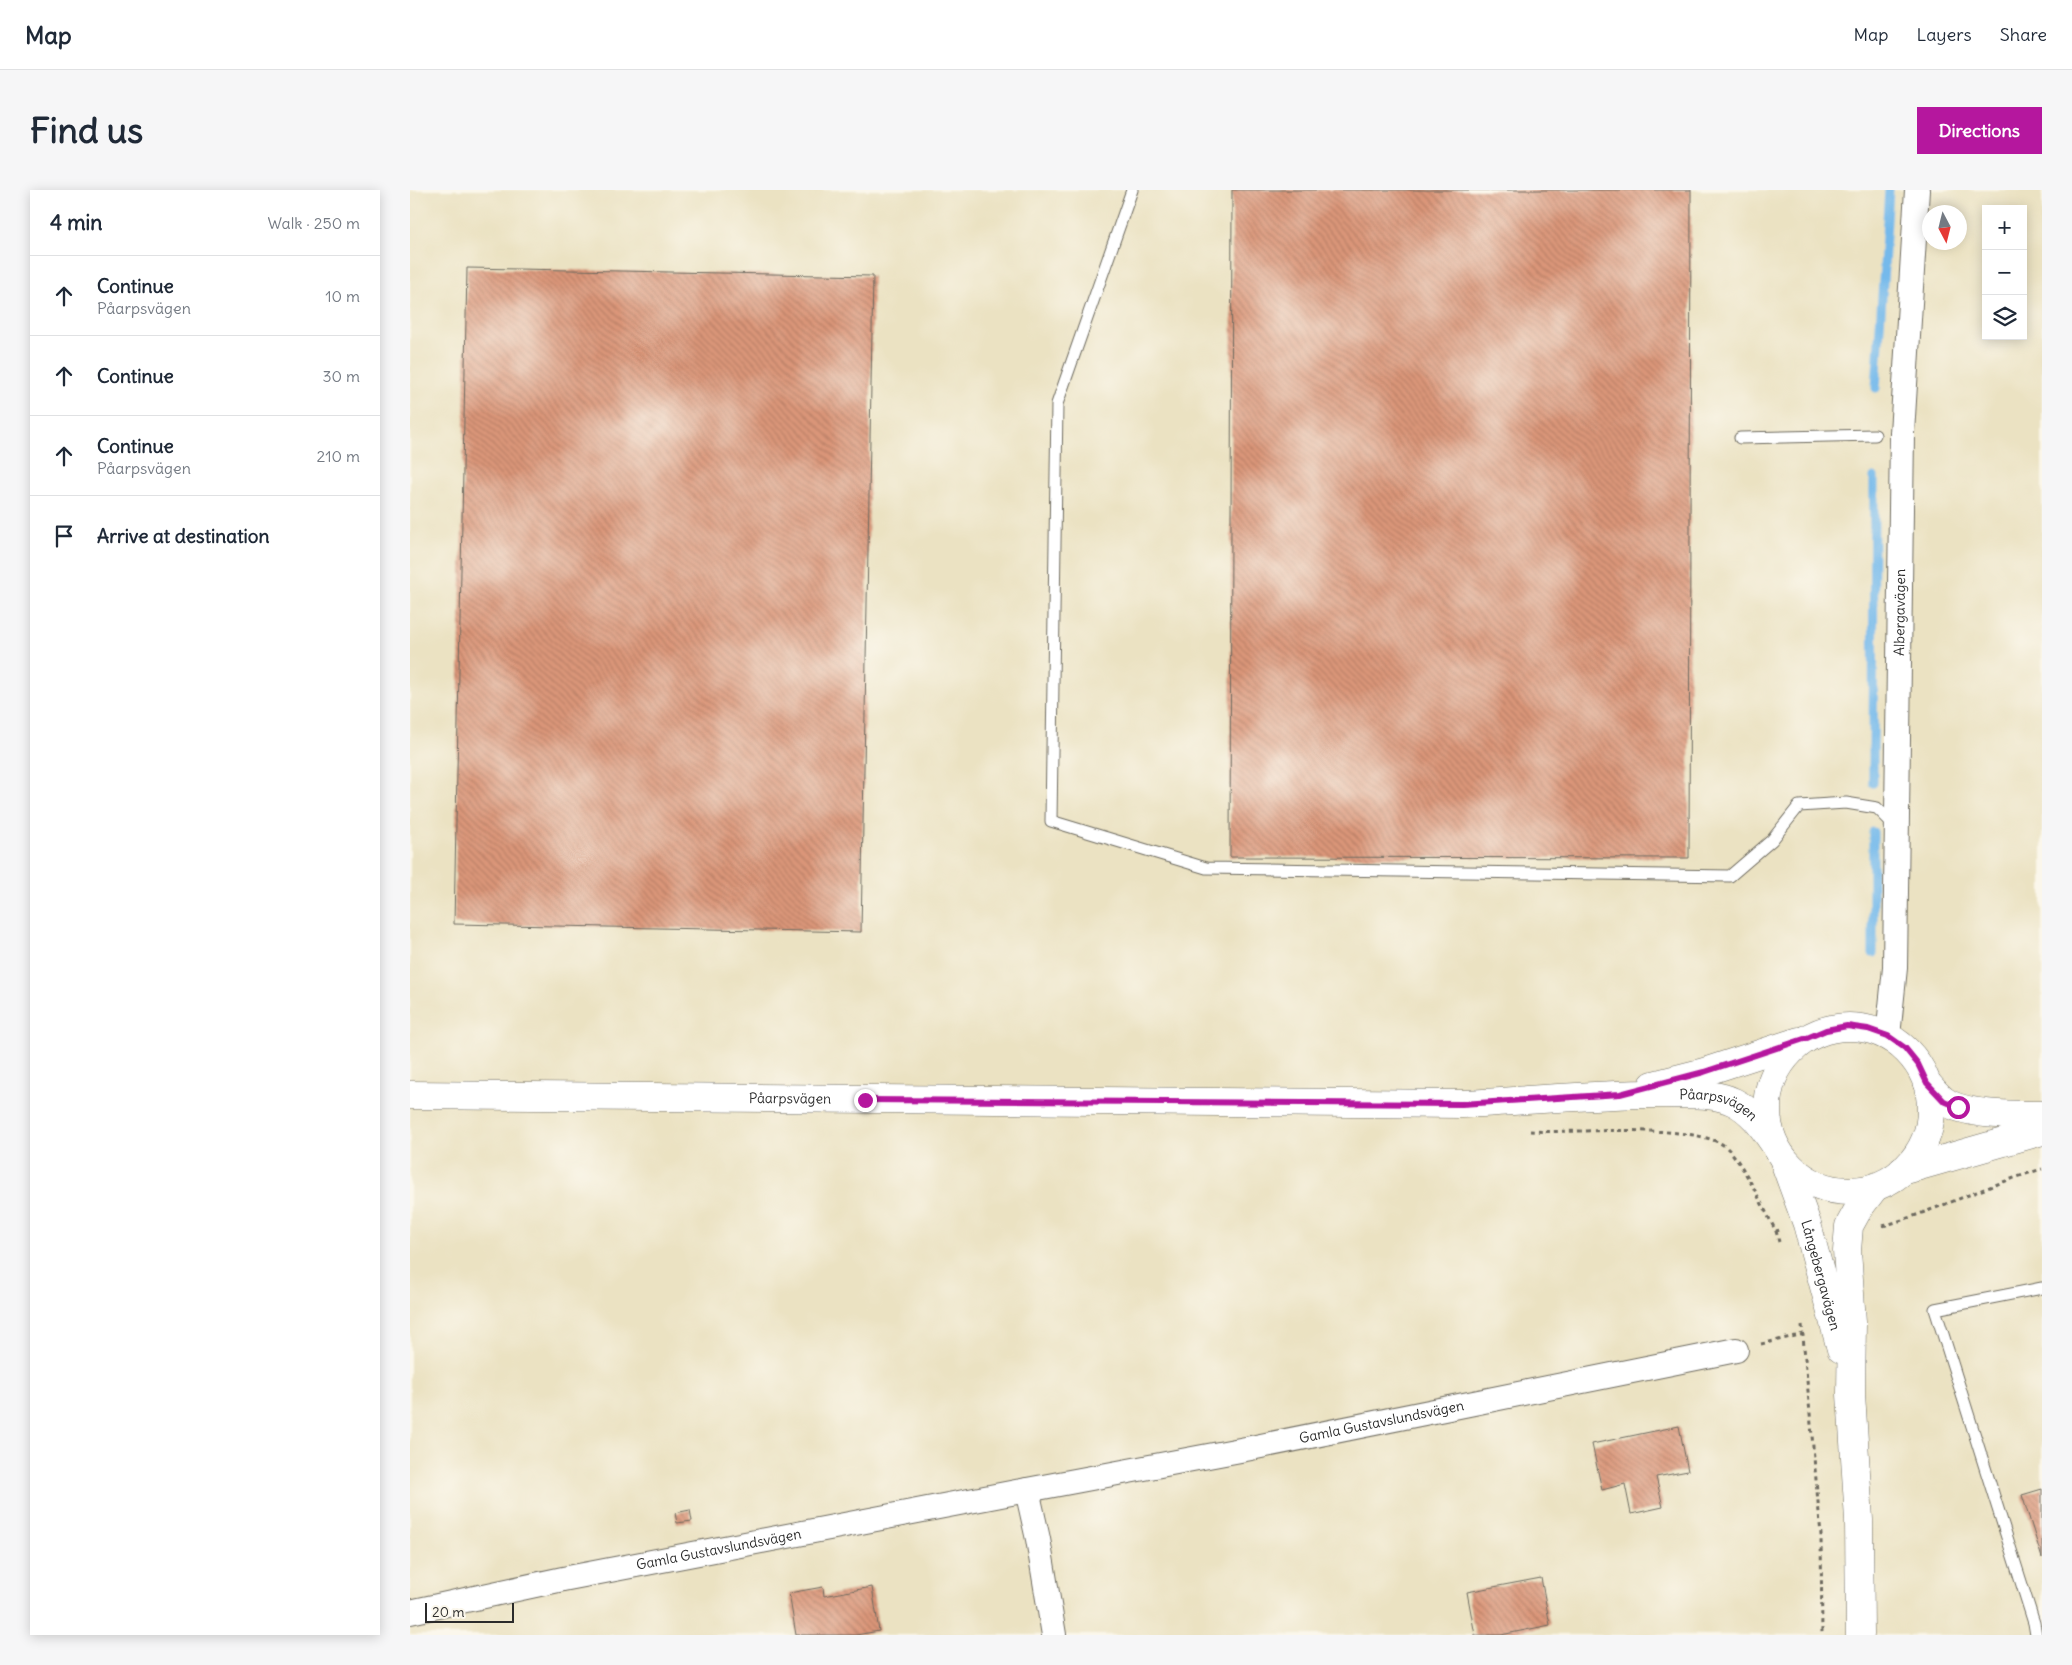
<!DOCTYPE html>
<meta charset="utf-8">
<style>
body{margin:0;font-family:Delius,sans-serif;background:#f6f6f7;color:#1f2937}
.controls{position:absolute;right:15px;top:15px;display:grid;overflow:hidden;border-radius:0px;box-shadow:0 2px 12px #0003}
.controls button{width:45px;height:45px;display:grid;place-items:center;padding:0;border:0;border-bottom:1px solid #e0e1e3;background:#fff;color:#1f2937;font:25px sans-serif}
.compass{position:absolute;left:1512px;top:15px;width:45px;height:45px;border-radius:50%;background:#fff;box-shadow:0 2px 12px #0003;rotate:173deg}
.scale{position:absolute;left:15px;bottom:12px;width:89px;box-sizing:border-box;padding-left:5px;border:2px solid #2b2b2b;border-top:0;font-size:14px;line-height:18px;white-space:nowrap;color:#2b2b2b;-webkit-text-stroke:4px #fbf7ec;paint-order:stroke}
.stop{position:absolute;width:15px;height:15px;margin:-11px;border:4px solid #b5179e;border-radius:50%;background:#fff}
.stop.end{background:#b5179e;border-color:#fff;box-shadow:0 1px 5px #0008}
.list{margin:0;padding:0;list-style:none}
h2{display:flex;justify-content:space-between;align-items:center;height:65px;margin:0;padding:0 20px;font-size:21px}
h2 small{font-size:16px;font-weight:400;color:#747a83}
.list li{display:grid;grid-template-columns:32px 1fr auto;gap:15px;align-items:center;box-sizing:border-box;height:80px;padding:0 20px;border-top:1px solid #e0e1e3}
.list b{display:block;font-size:19px;white-space:nowrap}
.list p{margin:0;font-size:16px;white-space:nowrap;color:#747a83}
.list em{font-size:16px;font-style:normal;color:#747a83}
.icon{flex:none;width:28px;height:28px;fill:none;stroke:currentColor;stroke-width:2;stroke-linecap:round;stroke-linejoin:round}
.map{position:relative;flex:none;width:1632px;height:1445px;overflow:hidden;border-radius:0px}
header{display:flex;align-items:center;gap:30px;box-sizing:border-box;height:70px;padding:0 25px;background:#fff;border-bottom:1px solid #e0e1e3}
header strong{font-size:24px}
nav{display:flex;gap:28px;margin-inline-start:auto;font-size:18px}
.intro{display:flex;align-items:center;justify-content:space-between;box-sizing:border-box;height:120px;padding:0 30px}
h1{margin:0;font-size:35px}
.button{padding:12px 22px;border-radius:0px;background:#b5179e;color:#fff;font-size:18px;font-weight:700}
main{display:flex;gap:30px;padding:0 30px}
aside{flex:1;background:#fff;border-radius:0px;box-shadow:0 2px 12px #0003}
.map>svg:first-child{display:block}
.lines{fill:none;stroke-linecap:round;stroke-linejoin:round}
.stream{stroke:#75b9eb;stroke-width:9}
.building{fill:url(#building-back-hatch)}
.service-casing{stroke:#6e6b60;stroke-width:13}
.minor-casing{stroke:#6e6b60;stroke-width:26}
.tertiary-casing{stroke:#6e6b60;stroke-width:29}
.path{stroke:#6e6b60;stroke-width:3;stroke-dasharray:4 4;stroke-linecap:butt}
.service{stroke:#fff;stroke-width:11}
.minor{stroke:#fff;stroke-width:24}
.tertiary{stroke:#fff;stroke-width:28}
.route{stroke:#b5179e;stroke-width:6}
.labels{text-anchor:middle;stroke-width:4;stroke-linejoin:round;paint-order:stroke}
.street-label{font-size:14px;fill:#2b2b2b;stroke:#fbf7ec}
</style>
<header>
<strong>Map</strong>
<nav><a>Map</a><a>Layers</a><a>Share</a></nav>
</header>
<div class="intro"><h1>Find us</h1><a class="button">Directions</a></div>
<main>
<aside>
<h2>4 min<small>Walk · 250 m</small></h2>
<ul class="list">
<li><svg class="icon" aria-label="ahead" viewBox="0 0 24 24"><path d="M12 20V5M6 11l6-6 6 6"/></svg><div><b>Continue</b><p>Påarpsvägen</p></div><em>10 m</em></li>
<li><svg class="icon" aria-label="ahead" viewBox="0 0 24 24"><path d="M12 20V5M6 11l6-6 6 6"/></svg><div><b>Continue</b></div><em>30 m</em></li>
<li><svg class="icon" aria-label="ahead" viewBox="0 0 24 24"><path d="M12 20V5M6 11l6-6 6 6"/></svg><div><b>Continue</b><p>Påarpsvägen</p></div><em>210 m</em></li>
<li><svg class="icon" aria-label="arrive" viewBox="0 0 24 24"><path d="M6 21V4h12l-3 4 3 4H6"/></svg><div><b>Arrive at destination</b></div></li>
</ul>
</aside>
<div class="map">
<svg width="1632" height="1445" viewBox="0 0 1632 1445">
<defs>
<pattern id="building-back-hatch" width="6" height="6" patternUnits="userSpaceOnUse" patternTransform="scale(1.25)"><rect width="6" height="6" fill="#db9679"/><path d="M-1 5l2 2M0 0l6 6M5-1l2 2" fill="none" stroke="#b27b63"/></pattern>
</defs>
<rect width="100%" height="100%" fill="#fbf7ec"/>
<filter id="ink" filterUnits="userSpaceOnUse"><feTurbulence type="fractalNoise" baseFrequency=".02" numOctaves="2"/><feDisplacementMap in="SourceGraphic" scale="10" xChannelSelector="R" yChannelSelector="G"/><feConvolveMatrix kernelMatrix="1 2 1 2 8 2 1 2 1" color-interpolation-filters="sRGB"/></filter>
<filter id="wash" filterUnits="userSpaceOnUse"><feTurbulence type="fractalNoise" baseFrequency=".0096" numOctaves="4" result="noise"/><feDisplacementMap in="SourceGraphic" scale="20" xChannelSelector="R" yChannelSelector="G"/><feGaussianBlur stdDeviation="1.12" result="paint"/><feColorMatrix in="noise" values="0 0 0 0 0 0 0 0 0 0 0 0 0 0 0 0 0 1.4 0 .05"/><feComposite in="paint" operator="in"/></filter>
<g filter="url(#wash)">
<rect width="100%" height="100%" fill="#ebe2c2"/>
<g class="lines">
<g class="stream">
<polyline points="1466,198 1479,0"/>
<polyline points="1463,593 1464,287"/>
<polyline points="1463,642 1463,763"/>
</g>
</g>
<g id="blocks">
<g class="building">
<polygon points="822,0 1281,0 1279,668 820,667"/>
<polygon points="57,78 463,86 451,742 44,734"/>
<polygon points="1269,1236 1278,1281 1246,1287 1253,1317 1221,1324 1215,1294 1192,1300 1182,1254"/>
<polygon points="1632,1299 1632,1368 1612,1305"/>
<polygon points="280,1320 282,1331 267,1333 265,1323"/>
<polygon points="1131,1388 1140,1435 1091,1445 1065,1445 1057,1402"/>
<polygon points="413,1397 414,1406 462,1397 469,1441 446,1445 386,1445 379,1403"/>
</g>
</g>
</g>
<g filter="url(#ink)">
<use href="#blocks" fill-opacity="0" stroke="#6e6b60" stroke-width="1"/>
<g class="lines">
<g class="service-casing">
<g id="service">
<polyline points="722,0 647,214 641,631 796,678 1320,686 1362,650 1389,616 1436,613 1467,618 1486,637"/>
<polyline points="1330,248 1465,245"/>
<polyline points="1626,1445 1624,1433 1525,1119 1632,1098"/>
</g>
</g>
<g class="minor-casing">
<g id="minor">
<path id="s1" d="M1478 846 1485 778 1492 243 1507 0"/>
<path id="s2" d="M617 1300 841 1258 1326 1160"/>
<path id="s3" d="M0 1422 153 1389 617 1300 628 1349 644 1445"/>
</g>
</g>
<g class="tertiary-casing">
<g id="tertiary">
<circle cx="1439" cy="919" r="82"/>
<path d="M1517 893C1522 899 1527 905 1533 910 1554 926 1606 925 1632 925"/>
<polyline points="1243,895 1294,882 1389,851"/>
<path id="s4" d="M0 905 1052 914C1120 911 1188 903 1257 904 1279 905 1303 902 1324 912 1342 921 1352 936 1363 952"/>
<path id="s5" d="M1374 971 1397 1034 1431 1159"/>
<polyline points="1492,981 1632,941"/>
<polyline points="1450,1445 1449,1330 1441,1204 1442,1132 1437,1061 1439,1036 1449,1018 1465,997"/>
</g>
</g>
<g class="path">
<path d="M1120 941C1161 944 1292 931 1318 959 1335 976 1353 1018 1366 1041L1370 1040"/>
<path d="M1473 1036C1527 1020 1578 995 1632 979"/>
<polyline points="1366,1041 1369,1052"/>
<polyline points="1392,1135 1411,1345 1412,1445"/>
<polyline points="1351,1154 1394,1144"/>
</g>
<use href="#service" class="service"/>
<use href="#minor" class="minor"/>
<use href="#tertiary" class="tertiary"/>
</g>
</g>
<g class="lines" filter="url(#ink)">
<polyline class="route" points="455,910 1052,914 1210,904 1294,882 1397,848 1416,840 1437,836 1458,839 1478,846 1495,858 1508,874 1517,893 1534,911 1548,917"/>
</g>
<g class="labels">
<g class="street-label">
<text dy="5" stroke="none"><textPath href="#s1" startOffset="424">Albergavägen</textPath></text>
<text dy="5" stroke="none"><textPath href="#s4" startOffset="380">Påarpsvägen</textPath></text>
<text dy="5" stroke="none"><textPath href="#s4" startOffset="1311">Påarpsvägen</textPath></text>
<text dy="5" stroke="none"><textPath href="#s5" startOffset="120">Långebergavägen</textPath></text>
<text dy="5" stroke="none"><textPath href="#s2" startOffset="361">Gamla Gustavslundsvägen</textPath></text>
<text dy="5" stroke="none"><textPath href="#s3" startOffset="315">Gamla Gustavslundsvägen</textPath></text>
</g>
</g>
</svg>
<div class="controls">
<button>+</button>
<button>−</button>
<button><svg class="icon" aria-label="layers" viewBox="0 0 24 24"><path d="M12 4l9 5-9 5-9-5zM3 14l9 5 9-5"/></svg></button>
</div>
<svg class="compass" viewBox="-18 -18 36 36"><path d="M0-13l5 13h-10z" fill="#e53935"/><path d="M0 13l5-13h-10z" fill="#747a83"/></svg>
<div class="scale">20 m</div>
<div class="stop" style="left:1548px;top:917px"></div>
<div class="stop end" style="left:455px;top:910px"></div>
</div>
</main>
